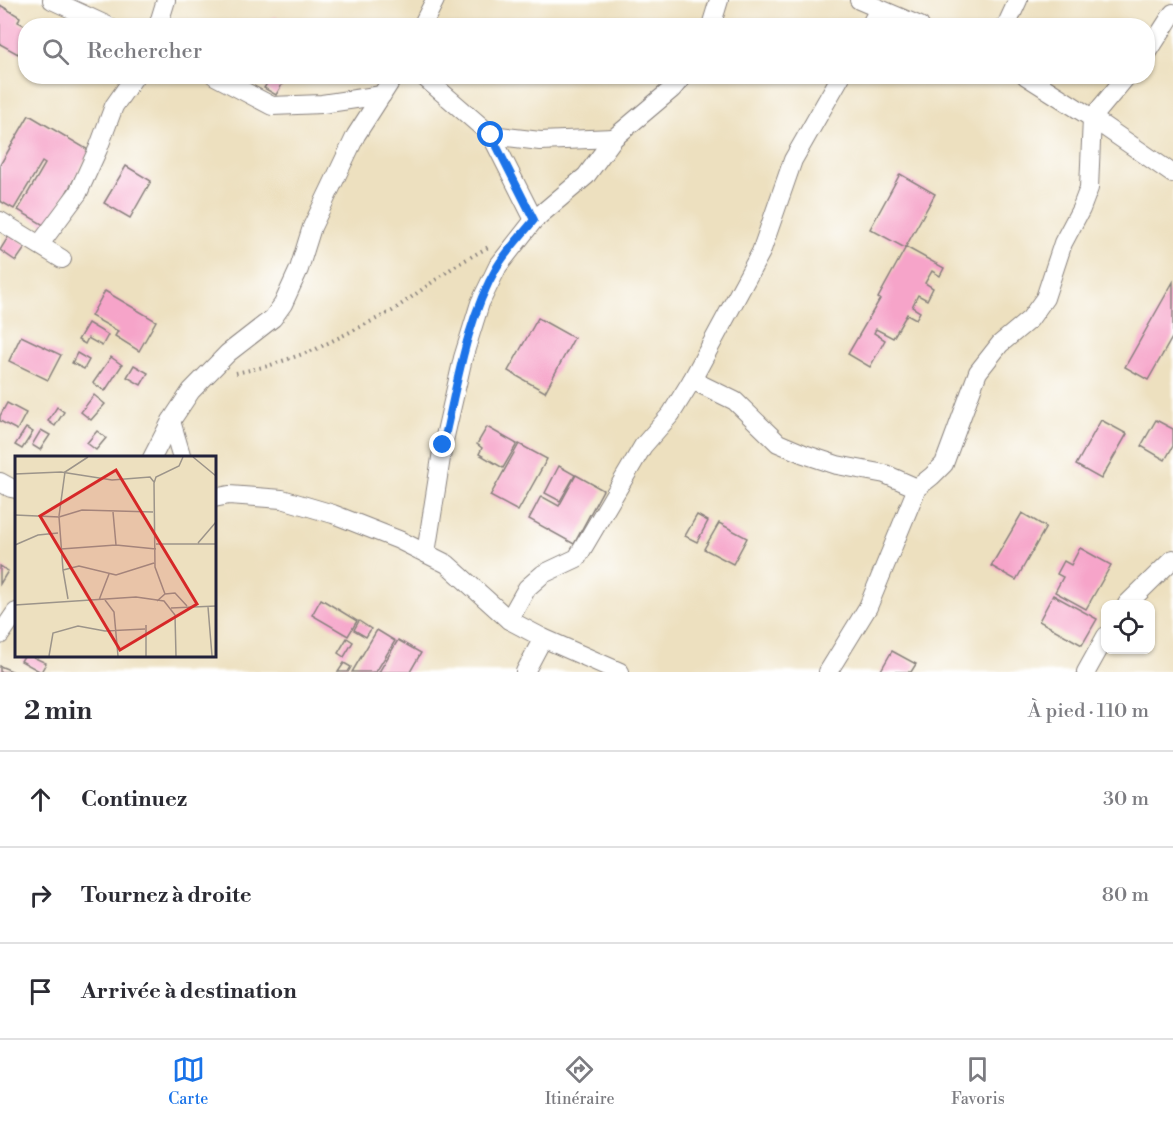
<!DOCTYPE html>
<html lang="fr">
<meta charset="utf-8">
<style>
body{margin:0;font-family:"Libre Bodoni",serif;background:#f2f2f3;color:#2b2b33}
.controls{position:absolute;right:18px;bottom:18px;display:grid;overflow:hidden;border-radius:12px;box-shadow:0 2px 4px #0004}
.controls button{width:54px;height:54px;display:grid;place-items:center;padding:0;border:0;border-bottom:2px solid #e1e1e2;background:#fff;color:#2b2b33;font:30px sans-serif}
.stop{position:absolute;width:18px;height:18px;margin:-14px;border:4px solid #1a73e8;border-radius:50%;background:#fff}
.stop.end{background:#1a73e8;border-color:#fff;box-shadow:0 2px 6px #0008}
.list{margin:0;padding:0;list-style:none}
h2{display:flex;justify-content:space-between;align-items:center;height:78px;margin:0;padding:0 24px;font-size:26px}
h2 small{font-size:20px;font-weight:400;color:#7c7c81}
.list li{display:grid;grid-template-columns:39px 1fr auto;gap:18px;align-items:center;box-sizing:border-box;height:96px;padding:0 24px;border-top:2px solid #e1e1e2}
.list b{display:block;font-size:22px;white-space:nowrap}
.list em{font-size:20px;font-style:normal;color:#7c7c81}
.icon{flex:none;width:33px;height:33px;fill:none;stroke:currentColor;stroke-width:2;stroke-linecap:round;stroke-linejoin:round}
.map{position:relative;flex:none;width:1173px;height:672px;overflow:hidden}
.search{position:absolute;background:#fff;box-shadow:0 2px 4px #0004;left:18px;right:18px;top:18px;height:66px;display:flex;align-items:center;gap:15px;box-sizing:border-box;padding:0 21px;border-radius:24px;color:#7c7c81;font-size:22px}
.sheet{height:366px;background:#fff}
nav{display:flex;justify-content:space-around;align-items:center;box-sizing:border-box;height:84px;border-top:2px solid #e1e1e2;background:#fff;font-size:16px;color:#7c7c81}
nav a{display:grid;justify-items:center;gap:3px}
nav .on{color:#1a73e8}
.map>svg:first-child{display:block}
.building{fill:#f6a4c9}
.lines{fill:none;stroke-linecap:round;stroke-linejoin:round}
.minor-casing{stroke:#88817d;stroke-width:20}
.path{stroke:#88817d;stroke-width:4;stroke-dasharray:1.5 4.5;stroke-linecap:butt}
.minor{stroke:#fff;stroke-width:18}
.route{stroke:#1a73e8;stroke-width:8}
.inset-road{fill:none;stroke:#9c948a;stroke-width:1.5}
.view{fill:#d62828;fill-opacity:0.15;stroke:#d62828;stroke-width:3}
.inset-edge{fill:none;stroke:#22223b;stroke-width:3}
</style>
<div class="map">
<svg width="1173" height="672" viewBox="0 0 1173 672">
<rect width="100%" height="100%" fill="#fff"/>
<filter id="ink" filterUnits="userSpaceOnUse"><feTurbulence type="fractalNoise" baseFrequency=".0167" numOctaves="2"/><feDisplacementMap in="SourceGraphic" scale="12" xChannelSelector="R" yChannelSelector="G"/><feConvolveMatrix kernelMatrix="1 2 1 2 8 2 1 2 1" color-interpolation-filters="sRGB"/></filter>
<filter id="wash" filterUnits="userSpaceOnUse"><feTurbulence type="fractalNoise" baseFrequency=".008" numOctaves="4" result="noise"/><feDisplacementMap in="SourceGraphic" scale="24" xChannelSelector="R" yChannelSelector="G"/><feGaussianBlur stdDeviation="1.35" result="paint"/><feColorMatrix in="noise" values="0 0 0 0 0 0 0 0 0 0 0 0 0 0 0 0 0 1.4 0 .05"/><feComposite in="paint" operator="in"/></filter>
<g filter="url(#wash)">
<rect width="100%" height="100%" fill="#ede0bf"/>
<g id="blocks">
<g class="building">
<polygon points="0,5 20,17 18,22 26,26 26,41 18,54 0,44"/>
<polygon points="274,16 290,26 268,26"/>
<polygon points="266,76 287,76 276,95 264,88 270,79"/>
<polygon points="29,115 90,151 47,227 18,210 45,164 42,162 14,209 0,201 0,165"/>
<polygon points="126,166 151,181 130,218 104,203"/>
<polygon points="900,174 935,194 905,248 870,229"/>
<polygon points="10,234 27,245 16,261 0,250"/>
<polygon points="906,247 944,268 940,276 932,271 925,283 933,288 927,300 918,295 912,307 920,312 916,319 907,314 893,338 876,329 874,333 885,340 870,367 848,354 880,299 878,298"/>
<polygon points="1173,282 1173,336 1148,380 1125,367"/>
<polygon points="105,291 156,321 139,351 115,336 118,331 91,316"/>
<polygon points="538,318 574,338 545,392 508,371"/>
<polygon points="88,323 108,335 102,346 88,338 85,344 78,340"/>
<polygon points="21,336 61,355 48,380 9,361"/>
<polygon points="77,353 89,360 84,369 72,363"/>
<polygon points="111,357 122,365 105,391 93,383"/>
<polygon points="134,365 148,373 141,385 127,377"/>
<polygon points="94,395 105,404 91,420 81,412"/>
<polygon points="7,403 26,413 17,430 0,421 0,416"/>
<polygon points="57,407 64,412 55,426 48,421"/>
<polygon points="1101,420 1127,434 1101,479 1076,465"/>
<polygon points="1156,420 1173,429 1173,446 1165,460 1141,446"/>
<polygon points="487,427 517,444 503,468 479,454 482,448 477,444"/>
<polygon points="26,428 33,432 22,449 15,445"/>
<polygon points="41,430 50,435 40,450 32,445"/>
<polygon points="97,431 106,438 96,450 87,443"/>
<polygon points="519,444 547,459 518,511 490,496"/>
<polygon points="559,466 575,475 560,501 545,493"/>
<polygon points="576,475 603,490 574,544 529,519 541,496 559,506"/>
<polygon points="1022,513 1046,527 1016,580 991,566"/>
<polygon points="697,515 708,521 697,542 685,536"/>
<polygon points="719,523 747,538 733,564 704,549"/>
<polygon points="1080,548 1111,565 1086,609 1055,592 1063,577 1057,574 1064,561 1071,565"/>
<polygon points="0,566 8,571 0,584"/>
<polygon points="1053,595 1097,619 1082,645 1039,621"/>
<polygon points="321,599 357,621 348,636 312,615"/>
<polygon points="359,621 371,629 366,637 354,630"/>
<polygon points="377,630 395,641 376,672 352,672"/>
<polygon points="347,638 353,642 344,657 338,653"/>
<polygon points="398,640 421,653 410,672 379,672"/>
<polygon points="892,651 916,664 911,672 880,672"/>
<polygon points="24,656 31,656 46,663 41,672 21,661"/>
<polygon points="344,663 351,667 348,672 338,672"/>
<polygon points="0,666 14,672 0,672"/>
</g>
</g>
</g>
<g filter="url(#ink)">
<use href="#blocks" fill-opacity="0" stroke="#88817d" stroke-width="1.5"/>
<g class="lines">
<g class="minor-casing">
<g id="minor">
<polyline points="52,0 108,26"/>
<polyline points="859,0 920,26"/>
<polyline points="158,26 166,0"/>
<polyline points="422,26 435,0"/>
<polyline points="711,26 719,0"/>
<polyline points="870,26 879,9"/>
<polyline points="1006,26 1018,0"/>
<polyline points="1148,52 1173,13"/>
<polyline points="215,76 272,106 322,104 382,95"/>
<polyline points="423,76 491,135 534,220"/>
<polyline points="1026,76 1092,118 1127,76"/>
<polyline points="1092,118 1173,174"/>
<polyline points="491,135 540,141 614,138"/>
<polyline points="0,221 62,259"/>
<polyline points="40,244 78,193 98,149 114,106 135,76"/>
<polyline points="692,380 735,401 778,443 804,454 837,465 885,474 917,488"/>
<polyline points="171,421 182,458"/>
<polyline points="152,458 171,421 191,391 228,353 273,318 283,304 299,269 312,227 356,135 394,76"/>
<polyline points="0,482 11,488 16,489"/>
<polyline points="214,498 229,495 282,499 333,514 399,540 447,564 509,620 543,638 620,672"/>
<polyline points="426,553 443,445 463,358 480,303 498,266 534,220 586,176 614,138 672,89 683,76"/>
<polyline points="1127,604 1173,559"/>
<polyline points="509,620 527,588 543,574 577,558 643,446 671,414 692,380 761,252 793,160 841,76"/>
<polyline points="0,635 16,612"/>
<polyline points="525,672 543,638"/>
<polyline points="828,672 868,607 917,488 932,476 944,464 978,372 1000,344 1030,319 1045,298 1063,243 1081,209 1089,188 1092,118"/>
<polyline points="1086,672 1106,636"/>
</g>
</g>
<polyline class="path" points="236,373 268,366 314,350 392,311 455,266 490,246"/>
<use href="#minor" class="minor"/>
</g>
</g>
<g class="lines" filter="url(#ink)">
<path class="route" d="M443 445C457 386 466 320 497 267 507 250 522 235 534 220L491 135"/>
</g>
<g transform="translate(15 456)">
<rect width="201" height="201" fill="#ede0bf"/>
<path class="inset-road" d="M178 1 201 20M0 18 46 16 97 24 135 21 139 26M98 56 101 89M0 59 44 61 48 114 64 110 101 119 139 107M44 60 50 16 73 1M44 61 67 54 138 56M183 87 201 66M141 88H201M0 89 23 79 43 77M46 93 101 89 141 93M48 114 53 143M150 138 140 111 139 27 141 21 164 10 168 1M84 144 94 118M90 144 99 156 103 200M142 145 150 138 160 137 172 150M0 149 121 141 149 145 160 159 161 200M193 151 197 200M156 152 201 150M131 169V200M34 200 38 177 63 170 90 175 130 173"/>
<path class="view" d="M101 14 182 148 105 194 25 60Z"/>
<rect width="201" height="201" class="inset-edge"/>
</g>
</svg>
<div class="controls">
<button><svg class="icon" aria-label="locate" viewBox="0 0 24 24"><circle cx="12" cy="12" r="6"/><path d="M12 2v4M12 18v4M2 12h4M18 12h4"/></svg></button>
</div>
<div class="stop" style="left:491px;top:135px"></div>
<div class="stop end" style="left:443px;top:445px"></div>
<div class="search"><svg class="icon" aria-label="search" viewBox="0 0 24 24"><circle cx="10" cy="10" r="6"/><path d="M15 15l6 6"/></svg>Rechercher</div>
</div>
<section class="sheet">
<h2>2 min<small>À pied · 110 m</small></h2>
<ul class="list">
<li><svg class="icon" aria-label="ahead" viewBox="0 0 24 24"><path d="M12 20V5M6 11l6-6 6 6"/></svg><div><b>Continuez</b></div><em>30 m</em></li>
<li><svg class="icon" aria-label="right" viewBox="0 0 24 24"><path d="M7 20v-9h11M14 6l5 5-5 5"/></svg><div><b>Tournez à droite</b></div><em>80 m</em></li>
<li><svg class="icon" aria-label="arrive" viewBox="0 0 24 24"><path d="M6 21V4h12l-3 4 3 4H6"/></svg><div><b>Arrivée à destination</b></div></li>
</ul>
</section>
<nav>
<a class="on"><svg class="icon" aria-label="map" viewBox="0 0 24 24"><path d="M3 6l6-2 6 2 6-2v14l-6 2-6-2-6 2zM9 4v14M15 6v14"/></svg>Carte</a>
<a><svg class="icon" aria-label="directions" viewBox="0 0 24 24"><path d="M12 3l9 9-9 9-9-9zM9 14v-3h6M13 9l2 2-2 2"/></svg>Itinéraire</a>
<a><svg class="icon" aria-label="saved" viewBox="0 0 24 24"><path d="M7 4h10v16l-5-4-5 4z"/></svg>Favoris</a>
</nav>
